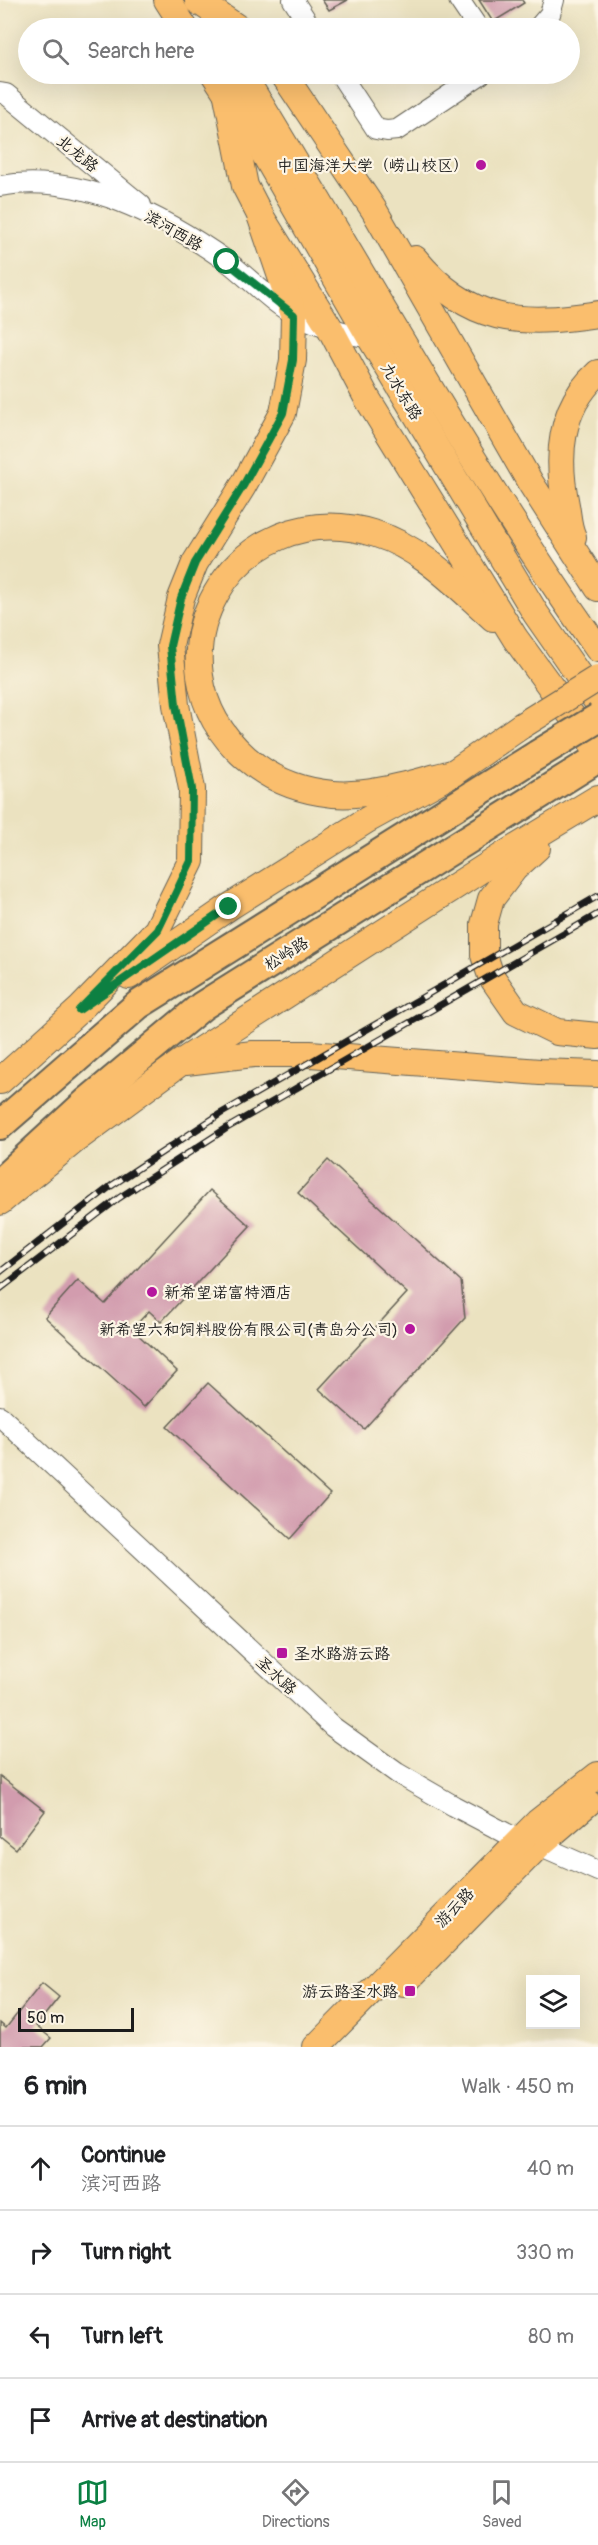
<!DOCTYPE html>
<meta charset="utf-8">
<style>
body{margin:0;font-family:Pangolin,"LXGW WenKai TC",sans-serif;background:#f2f2f2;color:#202124}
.controls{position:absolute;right:18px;bottom:18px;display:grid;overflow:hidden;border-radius:0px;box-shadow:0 6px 24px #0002}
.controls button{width:54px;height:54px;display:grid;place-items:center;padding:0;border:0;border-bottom:2px solid #e0e0e0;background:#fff;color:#202124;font:30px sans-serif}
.scale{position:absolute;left:18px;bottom:15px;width:116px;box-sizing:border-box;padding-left:6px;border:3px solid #1c1c1c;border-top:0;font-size:16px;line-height:21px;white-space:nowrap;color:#1c1c1c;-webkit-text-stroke:4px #fcf5e5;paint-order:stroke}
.stop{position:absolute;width:18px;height:18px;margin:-14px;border:4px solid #0b8043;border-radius:50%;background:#fff}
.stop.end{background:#0b8043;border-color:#fff;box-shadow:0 2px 6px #0008}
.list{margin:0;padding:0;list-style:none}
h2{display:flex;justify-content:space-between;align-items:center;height:78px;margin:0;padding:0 24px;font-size:26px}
h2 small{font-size:20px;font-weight:400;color:#757577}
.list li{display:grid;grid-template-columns:39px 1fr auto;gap:18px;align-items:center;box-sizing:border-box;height:84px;padding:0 24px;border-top:2px solid #e0e0e0}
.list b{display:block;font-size:22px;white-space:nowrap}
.list p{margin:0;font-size:20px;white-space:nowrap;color:#757577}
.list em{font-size:20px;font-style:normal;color:#757577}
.icon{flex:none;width:33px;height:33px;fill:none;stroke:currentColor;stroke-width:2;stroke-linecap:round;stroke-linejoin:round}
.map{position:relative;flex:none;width:598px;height:2047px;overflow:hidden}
.search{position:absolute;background:#fff;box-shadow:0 6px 24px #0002;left:18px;right:18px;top:18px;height:66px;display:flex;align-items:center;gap:15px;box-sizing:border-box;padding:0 21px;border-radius:33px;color:#757577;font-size:22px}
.sheet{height:414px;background:#fff}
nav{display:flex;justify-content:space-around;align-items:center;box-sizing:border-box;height:84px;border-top:2px solid #e0e0e0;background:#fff;font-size:16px;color:#757577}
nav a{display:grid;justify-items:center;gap:3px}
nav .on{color:#0b8043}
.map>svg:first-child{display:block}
.building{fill:#d29cae}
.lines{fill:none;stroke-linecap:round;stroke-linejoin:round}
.minor-casing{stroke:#646155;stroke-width:22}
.major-casing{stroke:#646155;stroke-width:28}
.highway-casing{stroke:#646155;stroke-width:32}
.minor{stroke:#fff;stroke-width:20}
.major{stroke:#fabe6d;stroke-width:26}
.highway{stroke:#fabe6d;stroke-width:28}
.rail-casing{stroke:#1c1c1c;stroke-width:7}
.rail{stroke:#fcf5e5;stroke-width:4.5;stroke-dasharray:14;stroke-linecap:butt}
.major-bridge-casing{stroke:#646155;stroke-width:28;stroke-linecap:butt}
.highway-bridge-casing{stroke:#646155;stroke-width:32;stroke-linecap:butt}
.major-bridge{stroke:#fabe6d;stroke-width:26}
.highway-bridge{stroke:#fabe6d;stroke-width:28}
.route{stroke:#0b8043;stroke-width:8}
.poi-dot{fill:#b5179e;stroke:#fcf5e5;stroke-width:2}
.labels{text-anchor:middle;stroke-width:4.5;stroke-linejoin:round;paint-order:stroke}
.street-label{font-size:16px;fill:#1c1c1c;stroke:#fcf5e5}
.poi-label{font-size:16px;fill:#1c1c1c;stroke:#fcf5e5;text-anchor:end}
</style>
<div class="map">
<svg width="598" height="2047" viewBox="0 0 598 2047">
<rect width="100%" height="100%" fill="#fcf5e5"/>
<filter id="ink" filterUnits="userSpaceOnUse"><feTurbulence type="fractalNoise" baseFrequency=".0167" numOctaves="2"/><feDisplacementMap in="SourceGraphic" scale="12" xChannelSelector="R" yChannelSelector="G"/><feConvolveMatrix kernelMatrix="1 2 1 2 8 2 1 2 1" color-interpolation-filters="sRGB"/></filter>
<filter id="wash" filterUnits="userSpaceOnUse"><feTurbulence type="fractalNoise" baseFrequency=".008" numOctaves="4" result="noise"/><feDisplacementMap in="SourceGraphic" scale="24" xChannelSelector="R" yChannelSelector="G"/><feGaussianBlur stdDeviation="1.35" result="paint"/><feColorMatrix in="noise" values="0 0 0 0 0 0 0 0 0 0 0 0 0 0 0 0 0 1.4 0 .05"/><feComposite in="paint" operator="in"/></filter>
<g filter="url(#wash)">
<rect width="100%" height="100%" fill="#ebe2c0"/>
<g id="blocks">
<g class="building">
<polygon points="322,0 348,0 329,10"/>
<polygon points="479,0 522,0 524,3 493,22"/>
<polygon points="328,1160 461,1281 465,1318 364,1429 319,1389 407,1293 298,1193"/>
<polygon points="210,1190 250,1226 161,1322 149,1311 132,1329 177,1371 144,1407 45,1317 78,1280 105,1304"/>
<polygon points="208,1383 330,1494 290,1539 167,1427"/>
<polygon points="0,1776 45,1811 16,1849 0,1836"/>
<polygon points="42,1983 59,1997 36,2026 51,2038 43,2047 0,2047 0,2023 6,2028"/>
</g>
</g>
</g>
<g filter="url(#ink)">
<use href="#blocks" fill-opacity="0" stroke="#646155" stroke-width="1.5"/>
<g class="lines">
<g class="minor-casing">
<g id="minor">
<polyline points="293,0 311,28"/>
<polyline points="459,0 478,28"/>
<polyline points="538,28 550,14 554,0"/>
<polyline points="340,74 376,129 387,131 397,130 481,74"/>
<polyline points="0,93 6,94 141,205"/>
<path d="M0 186C81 172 163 216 228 262 248 277 274 305 296 315 322 327 351 335 379 340"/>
<polyline points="0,1416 333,1727 397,1773 454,1806 519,1840 539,1845 598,1871"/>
</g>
</g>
<g class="major-casing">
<g id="major">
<polyline points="167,0 185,28"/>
<polyline points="198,1 238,28"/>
<polyline points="214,74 251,131 371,339 536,614 598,703"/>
<path d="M242 74C360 266 468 464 598 649"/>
<polyline points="283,74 374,210 530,482 598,588"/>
<polyline points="226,91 245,186 260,215 330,328 367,398 515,638 598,752"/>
<path d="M415 259C469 324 520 326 598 314"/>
<path d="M573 537C568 527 568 515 566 505 556 456 559 408 598 373"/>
<path d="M453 773C414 782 373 797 333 794 301 791 270 779 246 758 137 663 232 489 376 534 422 548 458 587 493 618"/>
<polyline points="537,848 514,869 491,899 484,924 484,955 491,976 516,1012 557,1032 598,1036"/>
<polyline points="129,976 229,907 367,820 453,773 521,726"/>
<polyline points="186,1062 253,1054 310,1054 540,1072 598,1074"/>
<polyline points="0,1081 79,1010 157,930 191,861 192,789 176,705 170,646 181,598 195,563 243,486 283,413 293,360 294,315 260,215"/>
<polyline points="0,1202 75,1140 180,1063 507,853 598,798"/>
<polyline points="404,1983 539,1845 588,1803"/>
<polyline points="316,2047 538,1822 598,1775"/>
</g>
</g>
<g class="highway-casing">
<g id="highway">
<polyline points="0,1125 138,1005 537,755"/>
<polyline points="0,1182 87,1102 202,1006 598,758"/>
</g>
</g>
<use href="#minor" class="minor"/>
<use href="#major" class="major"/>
<use href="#highway" class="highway"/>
<g class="rail-casing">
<g id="rail">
<polyline points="0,1272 111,1186 220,1114 598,896"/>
<polyline points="0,1289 119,1198 227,1128 598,914"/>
</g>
</g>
<use href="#rail" class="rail"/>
<g class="major-bridge-casing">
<polyline id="major-bridge" points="521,726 598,678"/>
</g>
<g class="highway-bridge-casing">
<polyline id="highway-bridge" points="537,755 598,718"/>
</g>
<use href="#major-bridge" class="major-bridge"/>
<use href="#highway-bridge" class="highway-bridge"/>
</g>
</g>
<g class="lines" filter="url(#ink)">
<polyline class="route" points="227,262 294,315 293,360 283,413 243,486 195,563 181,598 170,646 176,705 192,789 191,861 158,930 79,1010 229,907"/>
</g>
<g class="poi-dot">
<circle cx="481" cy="165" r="6"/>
<circle cx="152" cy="1292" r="6"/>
<circle cx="410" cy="1329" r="6"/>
<rect x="276" y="1647" width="12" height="12" rx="3"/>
<rect x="404" y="1985" width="12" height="12" rx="3"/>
</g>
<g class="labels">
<g class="street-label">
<text transform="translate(78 153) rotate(39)" y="6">北龙路</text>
<text transform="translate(174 230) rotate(30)" y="6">滨河西路</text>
<text transform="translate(402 391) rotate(59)" y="6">九水东路</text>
<text transform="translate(286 953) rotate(-32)" y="6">松岭路</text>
<text transform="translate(277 1675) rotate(43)" y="6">圣水路</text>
<text transform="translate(454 1907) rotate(-46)" y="6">游云路</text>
</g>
<g class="poi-label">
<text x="469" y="171">中国海洋大学（崂山校区）</text>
<text x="164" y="1298" text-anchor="start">新希望诺富特酒店</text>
<text x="398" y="1335">新希望六和饲料股份有限公司(青岛分公司)</text>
<text x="294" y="1659" text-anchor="start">圣水路游云路</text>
<text x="398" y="1997">游云路圣水路</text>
</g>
</g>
</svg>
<div class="controls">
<button><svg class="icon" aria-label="layers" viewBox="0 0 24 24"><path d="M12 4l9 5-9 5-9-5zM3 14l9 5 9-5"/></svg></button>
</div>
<div class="scale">50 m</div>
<div class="stop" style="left:227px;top:262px"></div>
<div class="stop end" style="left:229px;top:907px"></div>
<div class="search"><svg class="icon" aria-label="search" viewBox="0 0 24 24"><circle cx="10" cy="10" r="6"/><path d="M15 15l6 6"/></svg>Search here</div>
</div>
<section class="sheet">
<h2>6 min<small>Walk · 450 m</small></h2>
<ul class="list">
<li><svg class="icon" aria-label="ahead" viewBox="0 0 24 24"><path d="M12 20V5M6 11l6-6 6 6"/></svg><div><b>Continue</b><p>滨河西路</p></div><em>40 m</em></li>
<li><svg class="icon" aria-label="right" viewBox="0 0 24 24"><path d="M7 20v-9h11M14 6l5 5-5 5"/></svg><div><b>Turn right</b></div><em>330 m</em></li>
<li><svg class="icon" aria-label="left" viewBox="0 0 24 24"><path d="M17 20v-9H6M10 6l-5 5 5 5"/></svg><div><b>Turn left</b></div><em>80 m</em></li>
<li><svg class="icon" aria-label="arrive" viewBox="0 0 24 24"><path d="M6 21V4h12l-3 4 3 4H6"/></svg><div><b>Arrive at destination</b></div></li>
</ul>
</section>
<nav>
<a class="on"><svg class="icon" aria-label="map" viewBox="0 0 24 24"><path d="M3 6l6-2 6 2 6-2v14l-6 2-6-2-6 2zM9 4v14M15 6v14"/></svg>Map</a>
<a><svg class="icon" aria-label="directions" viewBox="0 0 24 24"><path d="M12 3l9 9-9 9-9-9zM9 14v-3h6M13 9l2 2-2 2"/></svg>Directions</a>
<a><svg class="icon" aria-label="saved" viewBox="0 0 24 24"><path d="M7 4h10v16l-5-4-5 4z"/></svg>Saved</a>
</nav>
